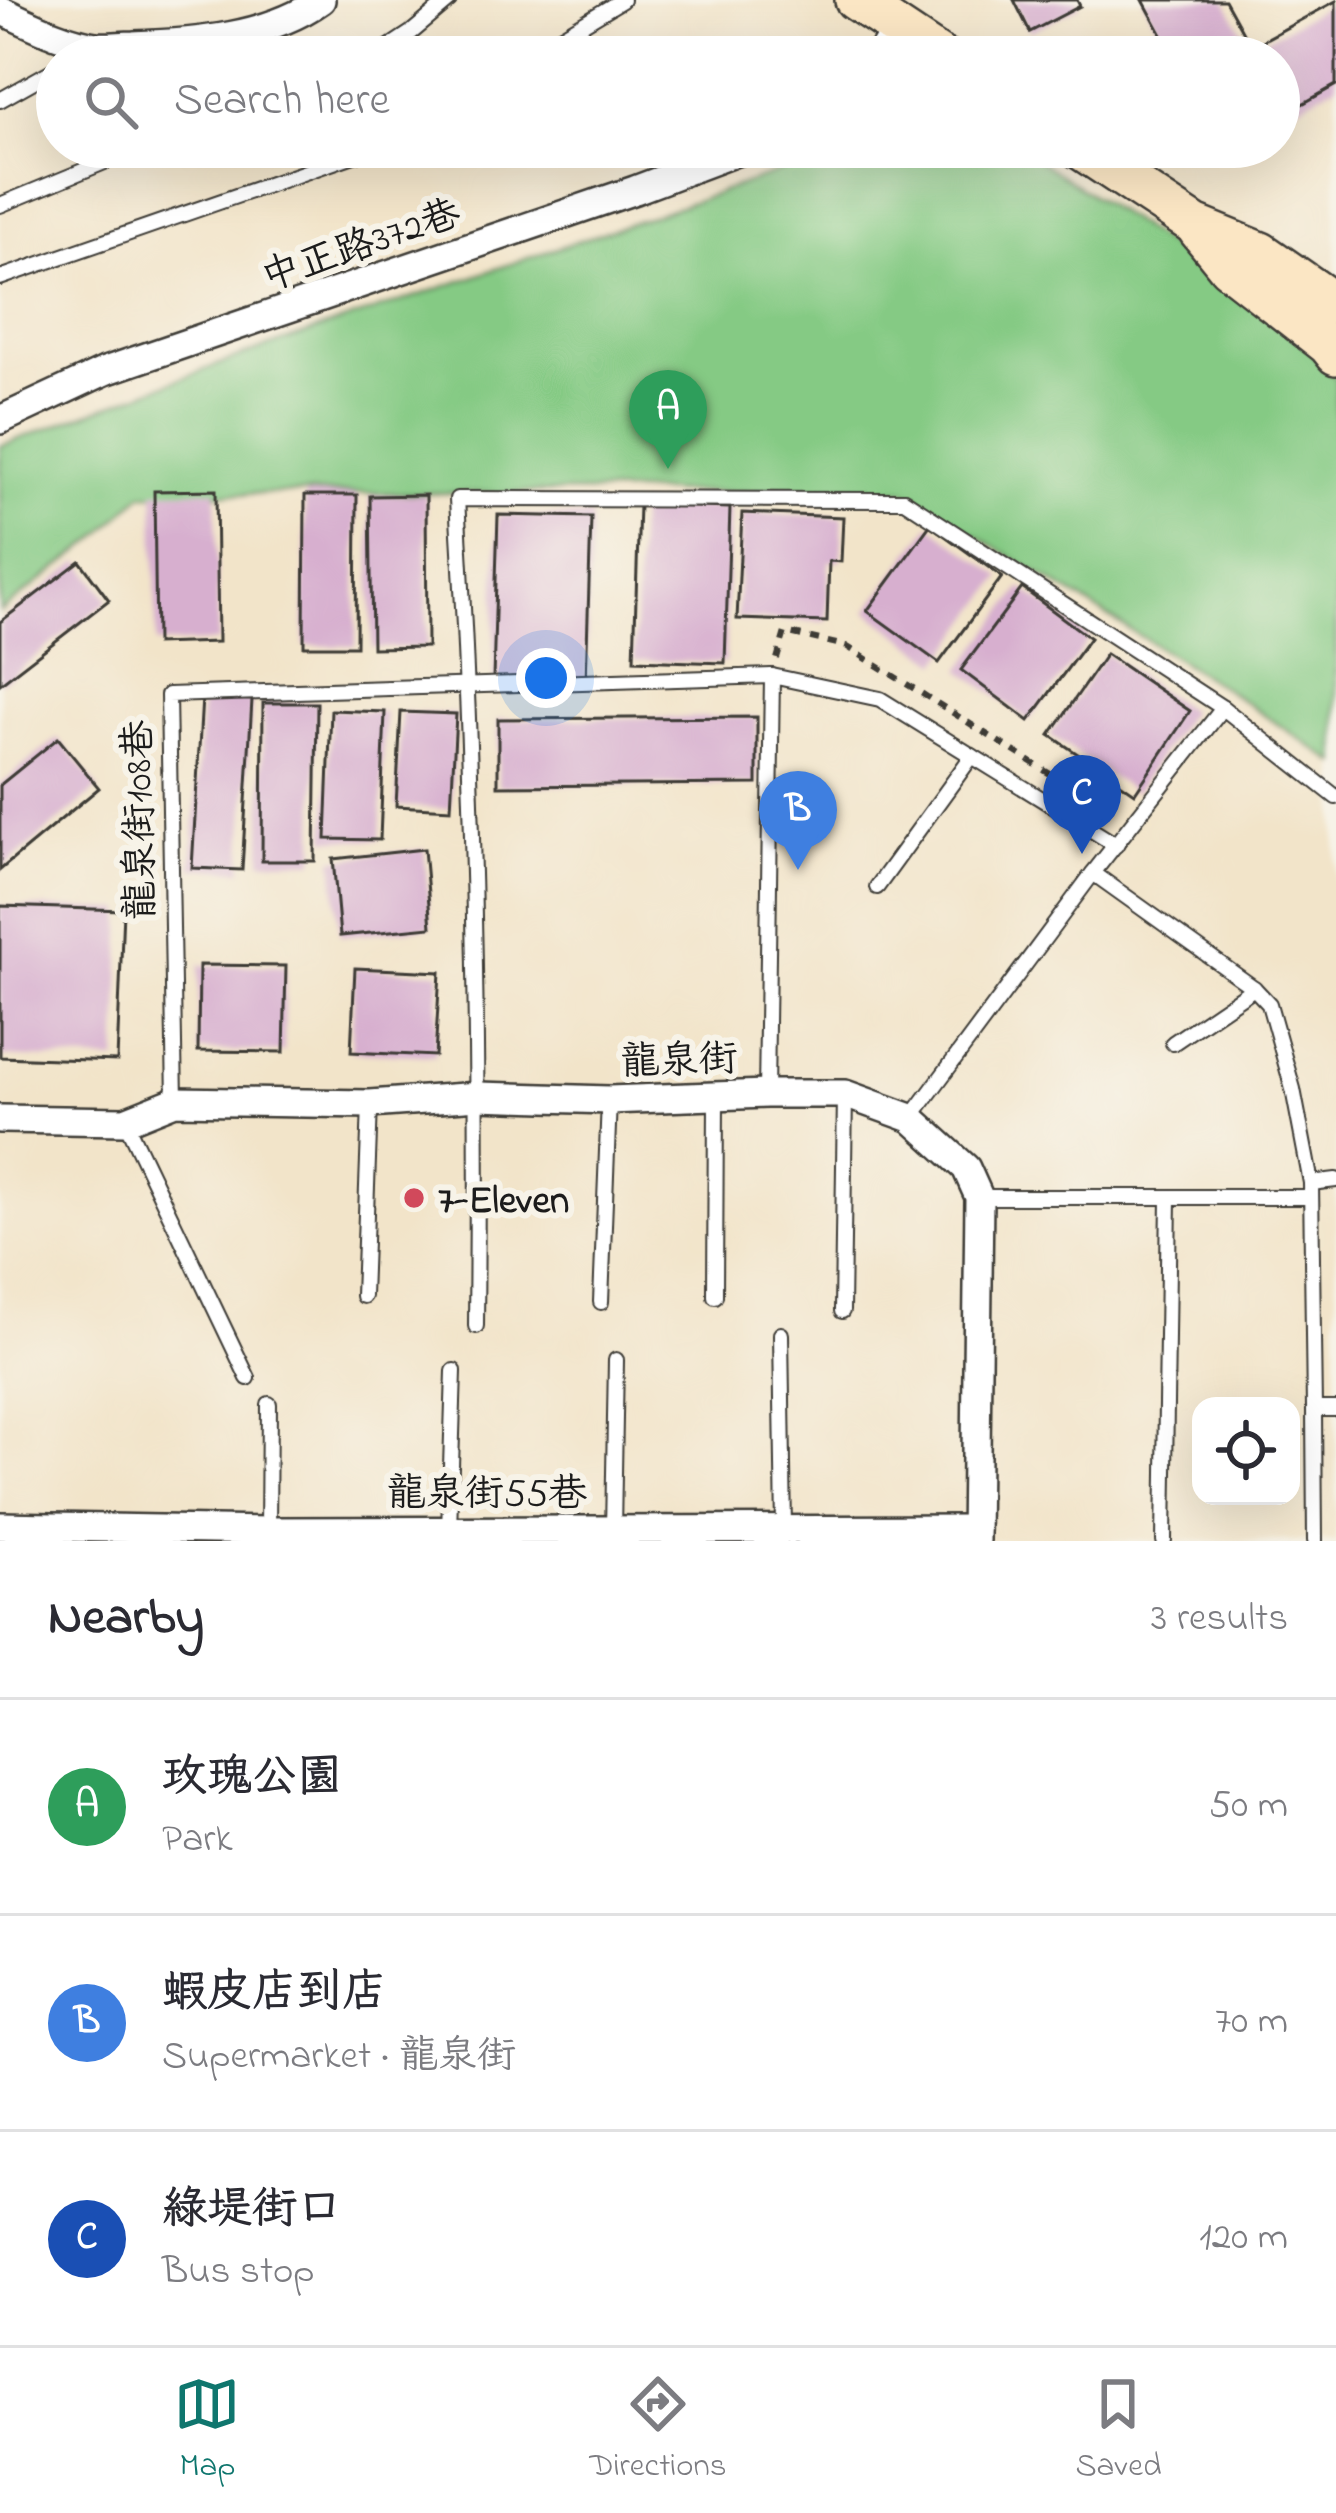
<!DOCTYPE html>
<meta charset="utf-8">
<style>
body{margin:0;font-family:"Indie Flower","LXGW WenKai TC",sans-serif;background:#f2f2f3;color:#2b2b33}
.controls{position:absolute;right:36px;bottom:36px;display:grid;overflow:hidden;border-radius:24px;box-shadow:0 12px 48px #0002}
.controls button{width:108px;height:108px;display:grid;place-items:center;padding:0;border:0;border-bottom:3px solid #e1e1e2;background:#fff;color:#2b2b33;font:60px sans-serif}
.you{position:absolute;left:546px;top:678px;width:42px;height:42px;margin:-30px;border:9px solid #fff;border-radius:50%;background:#1a73e8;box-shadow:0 0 0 18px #1a73e833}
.badge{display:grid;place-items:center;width:78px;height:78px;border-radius:50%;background:#0f766e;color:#fff;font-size:39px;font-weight:700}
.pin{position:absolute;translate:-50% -99px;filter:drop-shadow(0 3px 6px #0008)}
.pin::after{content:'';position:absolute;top:63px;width:42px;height:36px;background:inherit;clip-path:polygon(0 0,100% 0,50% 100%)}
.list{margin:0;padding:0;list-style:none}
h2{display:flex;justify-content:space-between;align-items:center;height:156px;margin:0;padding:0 48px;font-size:51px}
h2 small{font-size:39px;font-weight:400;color:#7c7c81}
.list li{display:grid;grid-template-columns:78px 1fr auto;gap:36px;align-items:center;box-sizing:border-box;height:216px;padding:0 48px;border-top:3px solid #e1e1e2}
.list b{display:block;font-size:45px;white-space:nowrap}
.list p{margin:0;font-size:39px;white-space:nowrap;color:#7c7c81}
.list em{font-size:39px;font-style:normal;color:#7c7c81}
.icon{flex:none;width:66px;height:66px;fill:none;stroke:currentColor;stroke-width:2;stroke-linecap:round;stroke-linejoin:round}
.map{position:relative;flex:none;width:1336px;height:1541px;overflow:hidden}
.search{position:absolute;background:#fff;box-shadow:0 12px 48px #0002;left:36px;right:36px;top:36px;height:132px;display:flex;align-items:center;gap:30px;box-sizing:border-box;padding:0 42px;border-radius:66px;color:#7c7c81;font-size:45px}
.sheet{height:804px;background:#fff}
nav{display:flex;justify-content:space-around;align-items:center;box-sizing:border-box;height:168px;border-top:3px solid #e1e1e2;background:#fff;font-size:33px;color:#7c7c81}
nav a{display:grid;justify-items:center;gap:6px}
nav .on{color:#0f766e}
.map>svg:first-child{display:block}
.green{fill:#85ca84;stroke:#507350;stroke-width:3}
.building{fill:#d7afcf}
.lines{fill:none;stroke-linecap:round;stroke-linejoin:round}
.service-casing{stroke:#3c3a36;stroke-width:18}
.minor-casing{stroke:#3c3a36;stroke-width:32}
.secondary-casing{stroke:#3c3a36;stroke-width:44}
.path{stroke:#3c3a36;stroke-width:6;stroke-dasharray:9 9;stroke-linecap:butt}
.service{stroke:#fff;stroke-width:14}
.minor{stroke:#fff;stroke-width:27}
.secondary{stroke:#fbe6c4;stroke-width:39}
.poi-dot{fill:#d1495b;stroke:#f7f3e8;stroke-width:4.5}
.labels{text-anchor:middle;stroke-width:12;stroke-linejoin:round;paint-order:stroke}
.street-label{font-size:39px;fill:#1c1c1c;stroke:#f7f3e8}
.poi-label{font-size:39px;font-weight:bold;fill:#1c1c1c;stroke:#f7f3e8;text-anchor:start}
</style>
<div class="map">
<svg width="1336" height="1541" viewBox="0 0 1336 1541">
<rect width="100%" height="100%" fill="#f7f3e8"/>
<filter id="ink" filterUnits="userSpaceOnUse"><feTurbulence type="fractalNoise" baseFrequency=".00833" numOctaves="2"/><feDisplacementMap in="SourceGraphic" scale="24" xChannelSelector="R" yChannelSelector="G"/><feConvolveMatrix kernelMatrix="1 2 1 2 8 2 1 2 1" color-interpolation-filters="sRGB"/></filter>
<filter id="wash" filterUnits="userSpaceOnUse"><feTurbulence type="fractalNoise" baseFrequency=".004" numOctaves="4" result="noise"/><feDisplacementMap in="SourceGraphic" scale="48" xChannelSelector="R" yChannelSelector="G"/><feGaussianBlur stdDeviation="2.7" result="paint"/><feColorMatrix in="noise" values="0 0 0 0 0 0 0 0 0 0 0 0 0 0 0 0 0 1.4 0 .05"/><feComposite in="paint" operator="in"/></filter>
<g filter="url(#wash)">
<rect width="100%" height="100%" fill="#f2e4c9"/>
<polygon class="green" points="845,147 1018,147 1287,323 1336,379 1336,763 1213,681 904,491 142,494 95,540 0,612 0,446 247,354 838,152"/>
<g id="blocks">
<g class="building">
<polygon points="1014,0 1077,0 1080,6 1030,32"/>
<polygon points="1143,0 1225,0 1251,47 1336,1 1336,85 1279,117 1279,57 1174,57"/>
<polygon points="216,490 218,642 156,644 154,491"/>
<polygon points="305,495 357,495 356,646 304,646"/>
<polygon points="426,495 427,647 372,648 370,496"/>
<polygon points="639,505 730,508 725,663 634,660"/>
<polygon points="742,513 843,517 841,562 829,561 827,622 737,619"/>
<polygon points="498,515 591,517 586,682 493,679"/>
<polygon points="930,525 1002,577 939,663 867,611"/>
<polygon points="80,561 109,600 0,684 0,622"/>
<polygon points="1022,588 1090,638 1029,721 961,670"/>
<polygon points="1106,654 1190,711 1135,793 1050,735"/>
<polygon points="202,697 252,700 242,870 192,868"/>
<polygon points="263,703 317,703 315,861 262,861"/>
<polygon points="331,710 385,712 380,840 326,839"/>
<polygon points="401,712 456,714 451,809 396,806"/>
<polygon points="757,717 757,784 498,786 498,719"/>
<polygon points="58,738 99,788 0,870 0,785"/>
<polygon points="424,849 431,927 340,936 333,859"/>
<polygon points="0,906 123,910 117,1061 0,1057"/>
<polygon points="199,965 286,966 284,1052 198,1051"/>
<polygon points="355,968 440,972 435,1056 351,1052"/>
</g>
</g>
</g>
<g filter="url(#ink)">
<use href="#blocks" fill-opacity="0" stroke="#3c3a36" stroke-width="3"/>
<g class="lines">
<g class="service-casing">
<g id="service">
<polyline points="374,57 412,32 450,0"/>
<polyline points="527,57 622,0"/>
<polyline points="0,100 57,68"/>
<polyline points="0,205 141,147"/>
<polyline points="0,278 357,154 370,147"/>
<polyline points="1093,873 1254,988 1269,1004 1293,1089 1311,1183 1314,1409"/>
<polyline points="877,887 972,756"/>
<polyline points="1173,1043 1254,988"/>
<polyline points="766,1094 772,676 880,699 1116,845"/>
<polyline points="175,1101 168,695 772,676"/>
<polyline points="911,1118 1093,873 1223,708 1336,797"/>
<polyline points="125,1121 248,1378"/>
<polyline points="1311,1183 1336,1180"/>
<polyline points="979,1197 1311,1197"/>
<polyline points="363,1296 370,1104"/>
<polyline points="715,1296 716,1097"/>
<polyline points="601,1302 609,1100"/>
<polyline points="842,1311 845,1094"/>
<path d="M476 1326C479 1050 474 775 457 499L904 500 1223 708"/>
<polyline points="781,1334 784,1529"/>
<polyline points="449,1530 454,1371"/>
<polyline points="613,1530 616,1360"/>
<polyline points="268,1531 269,1404"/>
<polyline points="1164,1541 1169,1198"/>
<polyline points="1315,1541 1314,1409 1336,1409"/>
</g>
</g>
<g class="minor-casing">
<g id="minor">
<path d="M0 10C31 24 62 41 96 46 108 47 121 45 133 45 195 43 269 37 321 0"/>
<polyline points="879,57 897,27"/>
<polyline points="0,420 105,371 635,190 749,147"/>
<polyline points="0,1119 125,1121 175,1101 370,1104 478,1096 609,1100 766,1094 845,1094 911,1118 966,1168 979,1197 975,1541"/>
<polyline points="0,1526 268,1531 975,1529"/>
</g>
</g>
<g class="secondary-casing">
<g id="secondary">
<polyline points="855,0 941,57"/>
<polyline points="1077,147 1195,225 1261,252 1336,304"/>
<polyline points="1198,230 1228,267 1328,345 1336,355"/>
</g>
</g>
<polyline class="path" points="777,659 785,632 846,646 1071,787"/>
<use href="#service" class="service"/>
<use href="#minor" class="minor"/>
<use href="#secondary" class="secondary"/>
</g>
</g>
<circle class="poi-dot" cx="414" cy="1198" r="12"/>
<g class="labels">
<g class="street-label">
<text transform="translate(360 243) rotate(-19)" y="14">中正路372巷</text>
<text transform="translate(137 820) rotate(-91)" y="14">龍泉街108巷</text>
<text transform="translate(679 1058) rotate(-2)" y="14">龍泉街</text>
<text x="487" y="1505">龍泉街55巷</text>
</g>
<g class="poi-label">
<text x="438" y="1212">7-Eleven</text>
</g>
</g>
</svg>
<div class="controls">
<button><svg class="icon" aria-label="locate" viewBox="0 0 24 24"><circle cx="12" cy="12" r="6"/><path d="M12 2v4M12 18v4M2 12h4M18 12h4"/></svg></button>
</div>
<div class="you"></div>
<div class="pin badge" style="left:668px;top:469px;background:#2e9e5b">A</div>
<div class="pin badge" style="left:798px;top:870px;background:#3f7fe0">B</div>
<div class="pin badge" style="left:1082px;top:854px;background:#1a4fb4">C</div>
<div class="search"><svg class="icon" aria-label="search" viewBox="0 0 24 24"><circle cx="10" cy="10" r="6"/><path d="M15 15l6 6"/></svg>Search here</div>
</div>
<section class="sheet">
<h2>Nearby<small>3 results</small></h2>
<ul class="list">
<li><span class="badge" style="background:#2e9e5b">A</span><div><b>玫瑰公園</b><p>Park</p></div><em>50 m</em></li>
<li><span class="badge" style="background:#3f7fe0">B</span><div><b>蝦皮店到店</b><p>Supermarket · 龍泉街</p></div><em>70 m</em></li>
<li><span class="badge" style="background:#1a4fb4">C</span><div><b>綠堤街口</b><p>Bus stop</p></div><em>120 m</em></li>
</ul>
</section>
<nav>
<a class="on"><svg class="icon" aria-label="map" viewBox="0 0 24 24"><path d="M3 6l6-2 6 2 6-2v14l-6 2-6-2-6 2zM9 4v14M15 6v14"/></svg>Map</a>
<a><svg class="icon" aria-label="directions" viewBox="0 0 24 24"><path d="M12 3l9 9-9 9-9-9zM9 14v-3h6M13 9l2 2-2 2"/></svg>Directions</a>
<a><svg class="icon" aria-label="saved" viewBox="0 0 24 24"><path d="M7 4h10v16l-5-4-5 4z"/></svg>Saved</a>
</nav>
